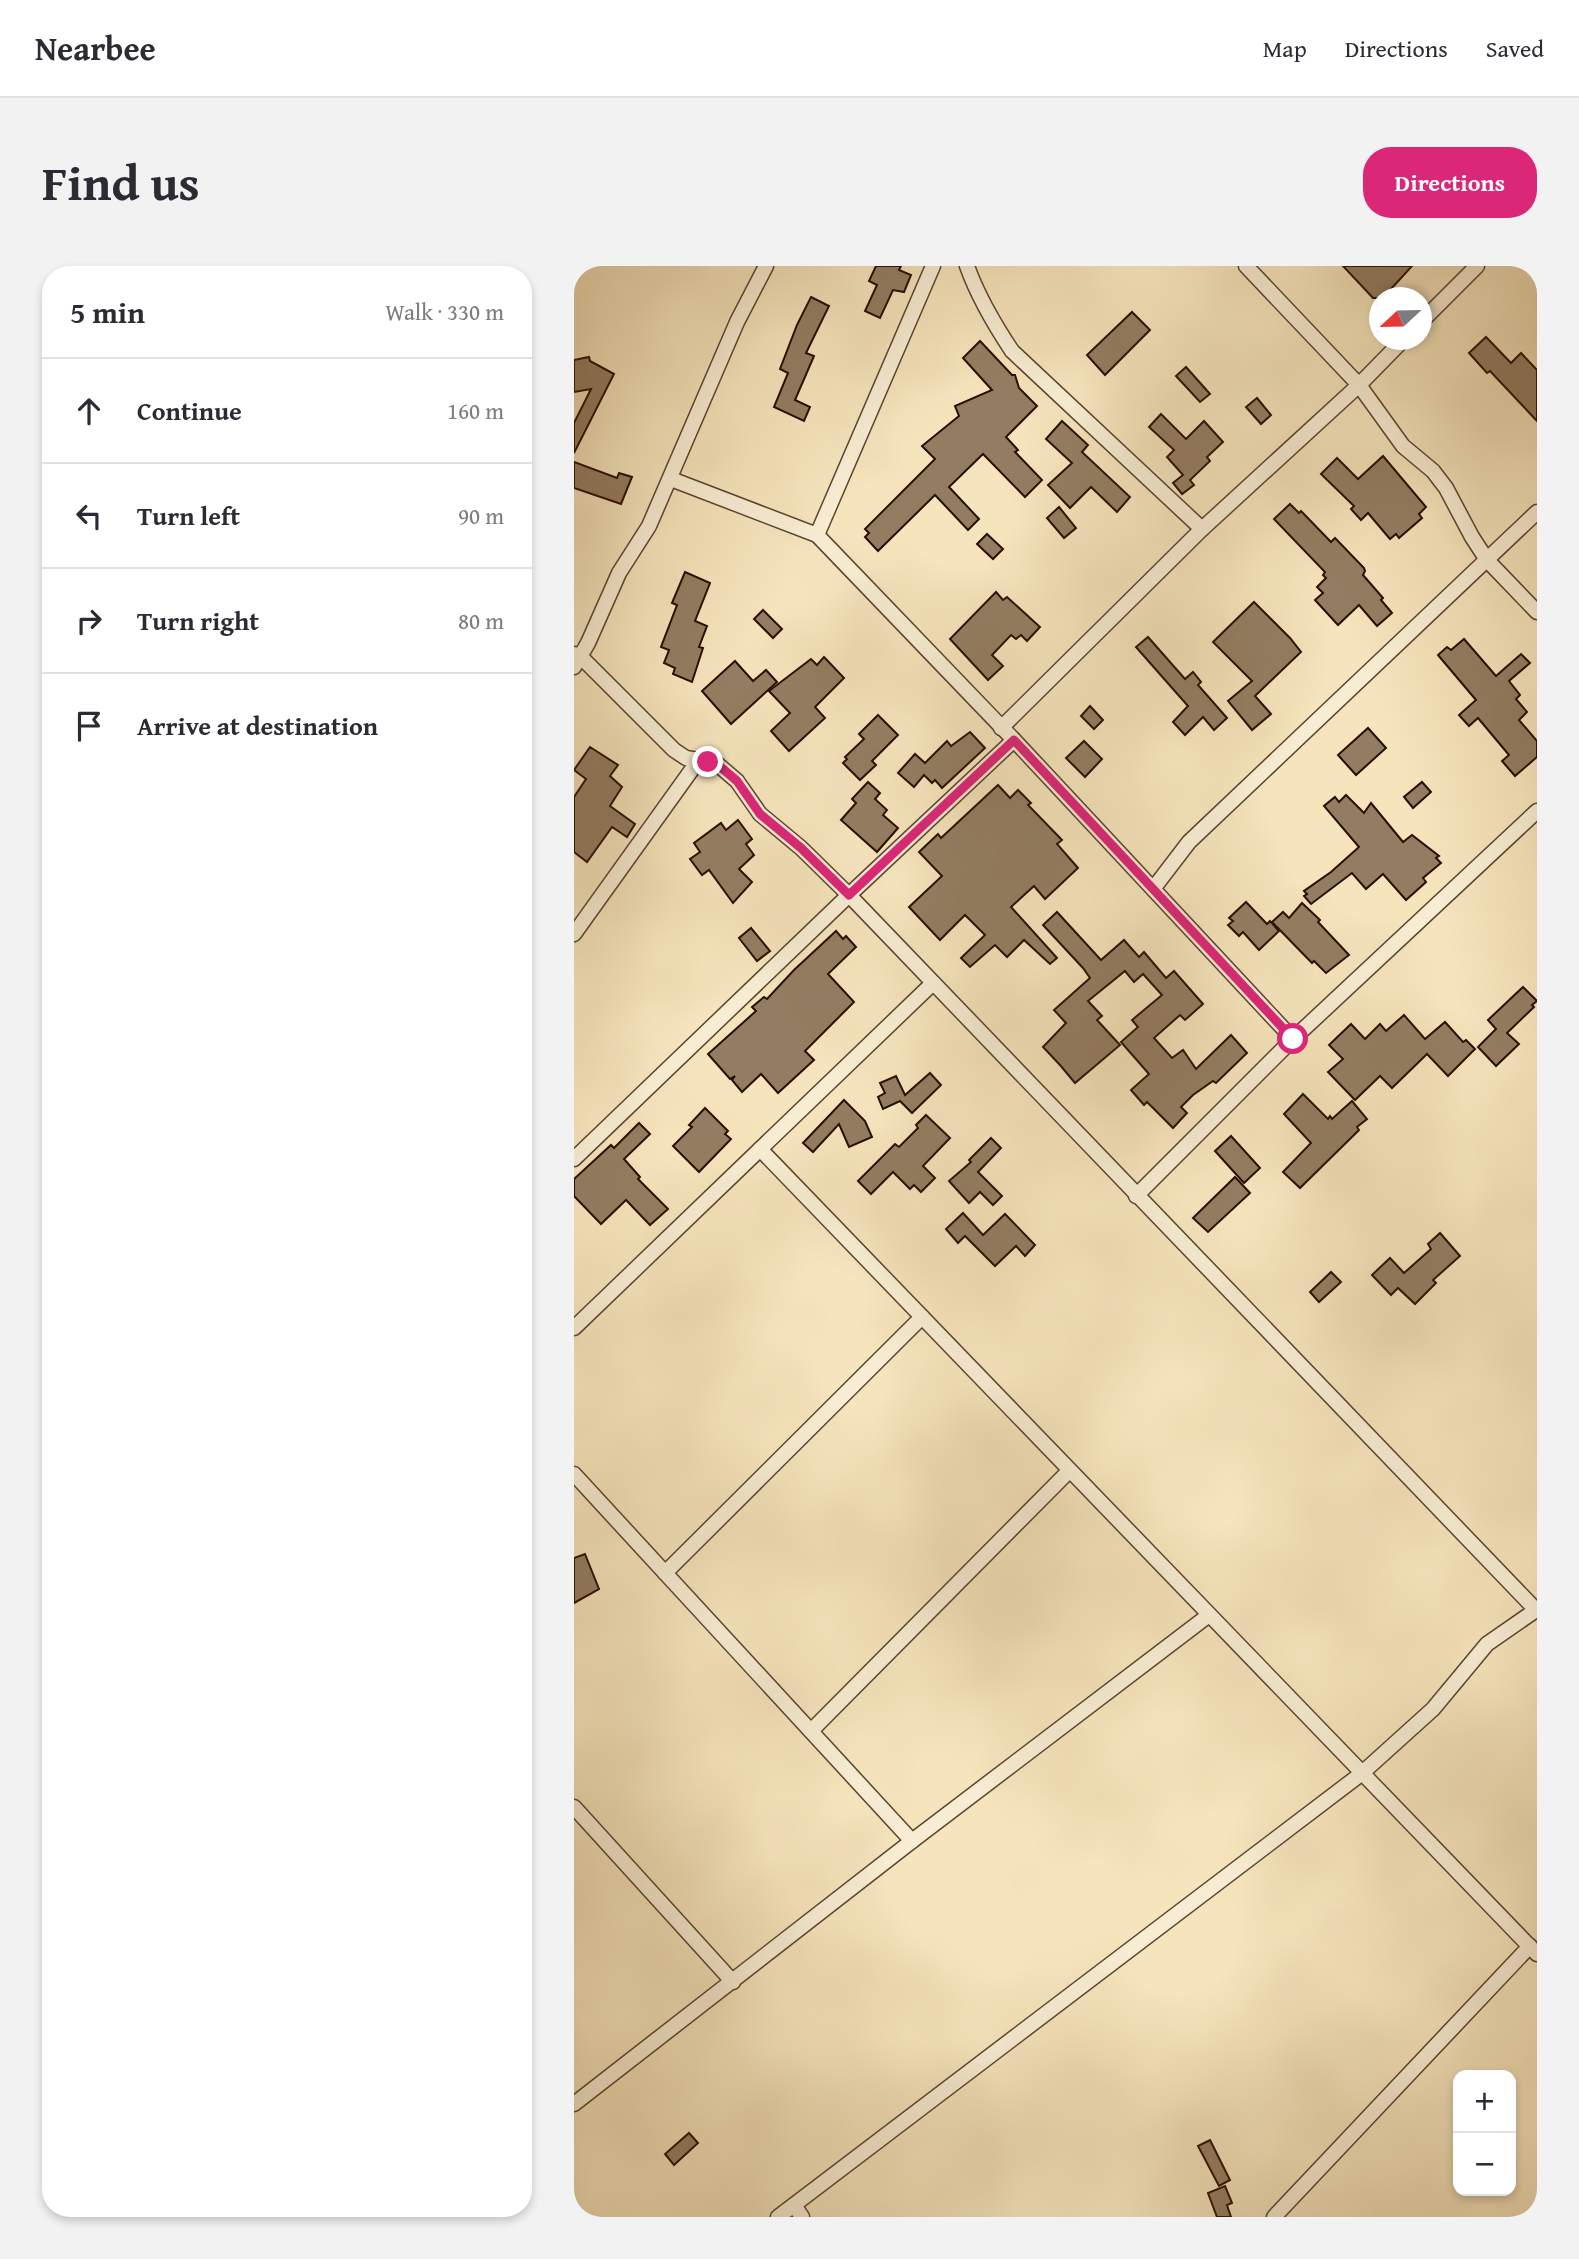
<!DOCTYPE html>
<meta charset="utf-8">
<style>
body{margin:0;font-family:"Gentium Book Plus",serif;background:#f2f2f3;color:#2b2b33}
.controls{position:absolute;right:21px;bottom:21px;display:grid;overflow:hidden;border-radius:14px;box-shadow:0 4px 10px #0003}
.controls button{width:63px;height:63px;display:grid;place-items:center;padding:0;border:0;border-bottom:2px solid #e1e1e2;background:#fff;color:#2b2b33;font:35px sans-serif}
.compass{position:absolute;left:795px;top:21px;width:63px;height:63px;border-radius:50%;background:#fff;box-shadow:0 4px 10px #0003;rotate:248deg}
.stop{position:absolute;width:21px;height:21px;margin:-16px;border:5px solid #db2777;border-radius:50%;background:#fff}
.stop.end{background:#db2777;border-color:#fff;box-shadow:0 2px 7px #0008}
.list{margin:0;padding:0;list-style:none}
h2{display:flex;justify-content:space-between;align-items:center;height:91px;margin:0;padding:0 28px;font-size:30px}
h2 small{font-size:23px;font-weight:400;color:#7c7c81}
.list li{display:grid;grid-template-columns:46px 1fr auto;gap:21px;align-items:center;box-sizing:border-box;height:105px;padding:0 28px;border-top:2px solid #e1e1e2}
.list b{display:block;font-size:26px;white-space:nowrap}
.list em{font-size:23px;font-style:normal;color:#7c7c81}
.icon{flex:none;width:38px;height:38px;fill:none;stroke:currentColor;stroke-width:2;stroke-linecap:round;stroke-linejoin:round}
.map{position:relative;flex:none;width:963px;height:1951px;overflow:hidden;border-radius:28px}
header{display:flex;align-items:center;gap:42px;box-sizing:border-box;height:98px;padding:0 35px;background:#fff;border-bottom:2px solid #e1e1e2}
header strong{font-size:33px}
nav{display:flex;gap:38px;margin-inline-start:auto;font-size:24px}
.intro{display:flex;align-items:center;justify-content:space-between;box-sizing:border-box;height:168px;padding:0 42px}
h1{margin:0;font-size:49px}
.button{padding:18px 32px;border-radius:28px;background:#db2777;color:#fff;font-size:24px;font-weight:700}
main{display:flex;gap:42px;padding:0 42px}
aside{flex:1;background:#fff;border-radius:28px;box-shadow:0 4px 10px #0003}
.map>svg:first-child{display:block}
.building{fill:#937d62;stroke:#290e00;stroke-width:2}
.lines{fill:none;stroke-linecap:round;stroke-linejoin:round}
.minor-casing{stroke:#5c442f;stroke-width:17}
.minor{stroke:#f8edd3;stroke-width:14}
.route{stroke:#db2777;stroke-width:9}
</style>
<header>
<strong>Nearbee</strong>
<nav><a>Map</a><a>Directions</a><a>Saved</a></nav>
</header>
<div class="intro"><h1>Find us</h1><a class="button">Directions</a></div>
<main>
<aside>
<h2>5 min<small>Walk · 330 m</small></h2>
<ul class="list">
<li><svg class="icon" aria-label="ahead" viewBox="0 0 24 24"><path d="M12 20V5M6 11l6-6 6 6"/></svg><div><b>Continue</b></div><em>160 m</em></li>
<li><svg class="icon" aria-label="left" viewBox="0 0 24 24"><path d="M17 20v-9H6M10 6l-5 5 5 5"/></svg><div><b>Turn left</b></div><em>90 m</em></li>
<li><svg class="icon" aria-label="right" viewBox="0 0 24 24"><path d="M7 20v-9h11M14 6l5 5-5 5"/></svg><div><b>Turn right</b></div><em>80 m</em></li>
<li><svg class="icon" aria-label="arrive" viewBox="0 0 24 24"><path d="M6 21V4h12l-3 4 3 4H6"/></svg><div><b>Arrive at destination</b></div></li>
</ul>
</aside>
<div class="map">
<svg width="963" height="1951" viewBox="0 0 963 1951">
<rect width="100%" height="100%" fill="#f5e4bc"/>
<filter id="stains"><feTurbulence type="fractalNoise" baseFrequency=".00286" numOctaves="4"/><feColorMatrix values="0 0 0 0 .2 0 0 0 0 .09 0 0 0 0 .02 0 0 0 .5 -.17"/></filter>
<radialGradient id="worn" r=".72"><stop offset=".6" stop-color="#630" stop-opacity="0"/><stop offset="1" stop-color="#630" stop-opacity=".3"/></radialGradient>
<g class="building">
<polygon points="302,0 327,0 325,4 337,9 330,26 319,24 306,52 291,45 303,19 295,15"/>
<polygon points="769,0 838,0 817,23 826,32 799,32"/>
<polygon points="237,31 255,40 232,87 240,90 221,134 236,141 230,155 200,141 214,107 206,103 223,59"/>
<polygon points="558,46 576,64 531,109 513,89"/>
<polygon points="912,71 937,97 947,87 963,104 963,155 916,105 913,107 895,87"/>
<polygon points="406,75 438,109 441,109 445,122 463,140 432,171 444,184 441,186 468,214 451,231 409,188 375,221 405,253 394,264 361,229 304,285 291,271 295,267 291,263 361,193 348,180 385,150 381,140 418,124 389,92"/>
<polygon points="15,91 16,95 40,108 0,187 0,157 17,123 0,126 0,94"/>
<polygon points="612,101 636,128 626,136 602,110"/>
<polygon points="683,132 697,149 687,158 672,141"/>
<polygon points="587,148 612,173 630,155 649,176 633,191 636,195 616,214 620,219 608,228 599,217 609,209 593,191 600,184 575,161"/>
<polygon points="488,155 514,179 508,186 556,231 543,246 517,221 496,242 474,219 498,197 472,173"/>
<polygon points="809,190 852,241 845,248 848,252 825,272 822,268 816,273 794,247 787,254 777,243 780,240 747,208 763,192 784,213"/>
<polygon points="0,196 43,212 45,207 58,211 47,238 0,222"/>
<polygon points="716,238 725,247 727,245 757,276 761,272 790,302 791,305 789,309 809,332 807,334 818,347 803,360 785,339 764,359 741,334 749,327 743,321 752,312 749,309 751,306 700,253"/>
<polygon points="485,241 502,262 490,272 473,252"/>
<polygon points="413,268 429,283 419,293 403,278"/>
<polygon points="111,306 136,317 121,355 133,360 125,381 129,382 118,416 99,408 101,402 90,397 95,384 87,381 103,339 98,337"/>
<polygon points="422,326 429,334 433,331 466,361 453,375 447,369 442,373 437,369 418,389 429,400 414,414 376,373"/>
<polygon points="680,336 716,372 727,386 681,430 697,448 678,464 654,435 678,415 639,376"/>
<polygon points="189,344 208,363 199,372 180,353"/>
<polygon points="574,371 611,413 619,406 627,416 624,419 653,452 640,464 629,451 611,469 599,456 614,440 562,381"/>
<polygon points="890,373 922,410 947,388 956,397 935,415 946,429 942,433 953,446 945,454 963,475 963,491 941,510 928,495 935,489 904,452 895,460 885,449 902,434 864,389 873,381 877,384"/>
<polygon points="250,391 270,412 241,441 251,452 215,485 197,465 216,447 195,425 237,393 243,399"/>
<polygon points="161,395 179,415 192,404 203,416 157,458 128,425"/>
<polygon points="516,440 529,454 520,463 507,450"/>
<polygon points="304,449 324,469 298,495 302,499 286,514 269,497 273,493 271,491 290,473 285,468"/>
<polygon points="794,462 812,482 782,509 764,489"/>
<polygon points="396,466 411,482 368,522 361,514 358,517 350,509 340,521 324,507 341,488 351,497 373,475 377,480"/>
<polygon points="510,475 528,493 511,511 492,492"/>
<polygon points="16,481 44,499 36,510 48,521 36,540 61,558 53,571 38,561 13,596 0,586 0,531 12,513 0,504"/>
<polygon points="294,516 306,527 301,533 313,544 309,549 324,562 303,586 267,554 282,537 278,533"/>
<polygon points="848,516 857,526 839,542 830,531"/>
<polygon points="424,519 436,532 444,524 457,537 454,539 488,574 483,578 504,602 471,633 460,620 437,641 483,692 476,698 450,674 433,691 421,679 396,701 387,692 411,669 391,649 366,674 335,641 368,610 345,586 364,568 367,572"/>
<polygon points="772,529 790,547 797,537 829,576 838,569 865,590 862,592 867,597 849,612 852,616 832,634 809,608 792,623 778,607 737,638 730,630 733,628 730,625 757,606 785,581 750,540 761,531 765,536"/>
<polygon points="164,554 178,573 172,578 180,589 165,603 178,616 159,637 135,604 128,609 116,593 126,586 120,577 147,557 152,564"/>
<polygon points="672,636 693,658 696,655 705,665 685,684 669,666 665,670 654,659 659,655 655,652"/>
<polygon points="728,637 746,654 744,656 775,689 752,707 740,695 738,697 698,656 709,646 715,652"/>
<polygon points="483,646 527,694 550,674 565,691 570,686 592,712 600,705 629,738 611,754 606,749 580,772 598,792 609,784 622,803 657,769 673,787 642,817 639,815 619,829 607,841 613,847 599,862 573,836 570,839 557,824 575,808 547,776 564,761 558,754 588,729 569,708 560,716 551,705 514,735 528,750 523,754 546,779 501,817 486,799 469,781 492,757 480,744 516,712 509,702 469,659"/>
<polygon points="177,662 196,685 183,695 165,672"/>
<polygon points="262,665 269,673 272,670 282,681 254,708 280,736 231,785 240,794 204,827 187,808 168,826 158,814 161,810 156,813 134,788 182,745 178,741 190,731 193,733 220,704"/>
<polygon points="949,721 963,735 958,739 960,741 933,767 945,778 922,800 904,781 922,763 914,754"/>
<polygon points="830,749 851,773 871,756 889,776 892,774 901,783 874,810 853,788 818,822 806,810 781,834 754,806 769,793 755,779 777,758 791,773 806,758 812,765"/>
<polygon points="356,807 367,819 338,847 326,835 309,843 304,831 311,827 306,817 322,810 331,829"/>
<polygon points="729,828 754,853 756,850 758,853 778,835 793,853 783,861 785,864 726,922 709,906 737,877 710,848"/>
<polygon points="270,834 291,855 298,871 275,881 265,858 239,886 229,877"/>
<polygon points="131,842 154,865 151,868 157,873 125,906 99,880 118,861 115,859"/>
<polygon points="352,849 376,872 349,900 361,912 347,926 340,919 336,923 319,906 297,928 284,915 321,878 325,881 344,862 342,859"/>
<polygon points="65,857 76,868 50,893 66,911 64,913 94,943 76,959 52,934 27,958 0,930 0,913 37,879 40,882"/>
<polygon points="657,870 686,902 670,917 641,885"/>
<polygon points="417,872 427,882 404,906 428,930 419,939 406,926 395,937 375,915 397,896 395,894"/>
<polygon points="661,911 676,927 634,966 619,952"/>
<polygon points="389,947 409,969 431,948 461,979 451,990 442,980 421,1000 391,970 384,977 372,963"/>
<polygon points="866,967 886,990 859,1014 862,1017 841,1038 824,1022 817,1029 798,1009 816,992 830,1007 857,983 854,978"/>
<polygon points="757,1006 767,1016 745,1036 736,1026"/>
<polygon points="11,1288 25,1323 0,1337 0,1292"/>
<polygon points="115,1867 124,1877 100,1899 91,1888"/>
<polygon points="636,1874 656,1914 645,1920 624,1880"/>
<polygon points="651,1920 658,1937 653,1939 657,1951 643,1951 634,1927"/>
</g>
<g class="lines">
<g class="minor-casing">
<g id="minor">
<path d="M393 0C404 31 420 58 438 85L628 263"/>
<polyline points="672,0 785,119 829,180 859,205 872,222 898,271 913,294 963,346"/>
<polyline points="848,55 903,0"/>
<polyline points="97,213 243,269 440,474 719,773"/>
<polyline points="243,269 359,0"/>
<polyline points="0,388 7,391 100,484 112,492 142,497 163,515 186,548 227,582 275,629 963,1345"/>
<polyline points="0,401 14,377 45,307 75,260 163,56 192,0"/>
<polyline points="427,462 628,263 785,119 829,74"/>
<polyline points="579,623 615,576 963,246"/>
<polyline points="0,668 124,495"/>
<polyline points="186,883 963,1688"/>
<polyline points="0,893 275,629 440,474"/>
<polyline points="562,930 719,773 963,545"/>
<polyline points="0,1062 359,717"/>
<polyline points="0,1208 338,1575"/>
<polyline points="91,1307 348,1051"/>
<polyline points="237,1465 495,1205"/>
<polyline points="0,1541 159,1716"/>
<polyline points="0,1838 338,1575 635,1349"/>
<polyline points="220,1939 228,1951"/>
<polyline points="204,1951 787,1508 859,1443 913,1378 962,1344"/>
<polyline points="700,1951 956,1680"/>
</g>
</g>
<use href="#minor" class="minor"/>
</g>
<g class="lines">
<polyline class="route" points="134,496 142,497 163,515 186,548 227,582 275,629 440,474 719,773"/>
</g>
<rect width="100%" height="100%" filter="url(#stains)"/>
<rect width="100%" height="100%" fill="url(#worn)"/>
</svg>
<div class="controls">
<button>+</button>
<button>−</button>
</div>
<svg class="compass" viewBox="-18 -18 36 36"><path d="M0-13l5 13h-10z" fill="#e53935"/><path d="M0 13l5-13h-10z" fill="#7c7c81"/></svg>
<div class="stop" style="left:719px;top:773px"></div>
<div class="stop end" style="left:134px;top:496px"></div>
</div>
</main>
